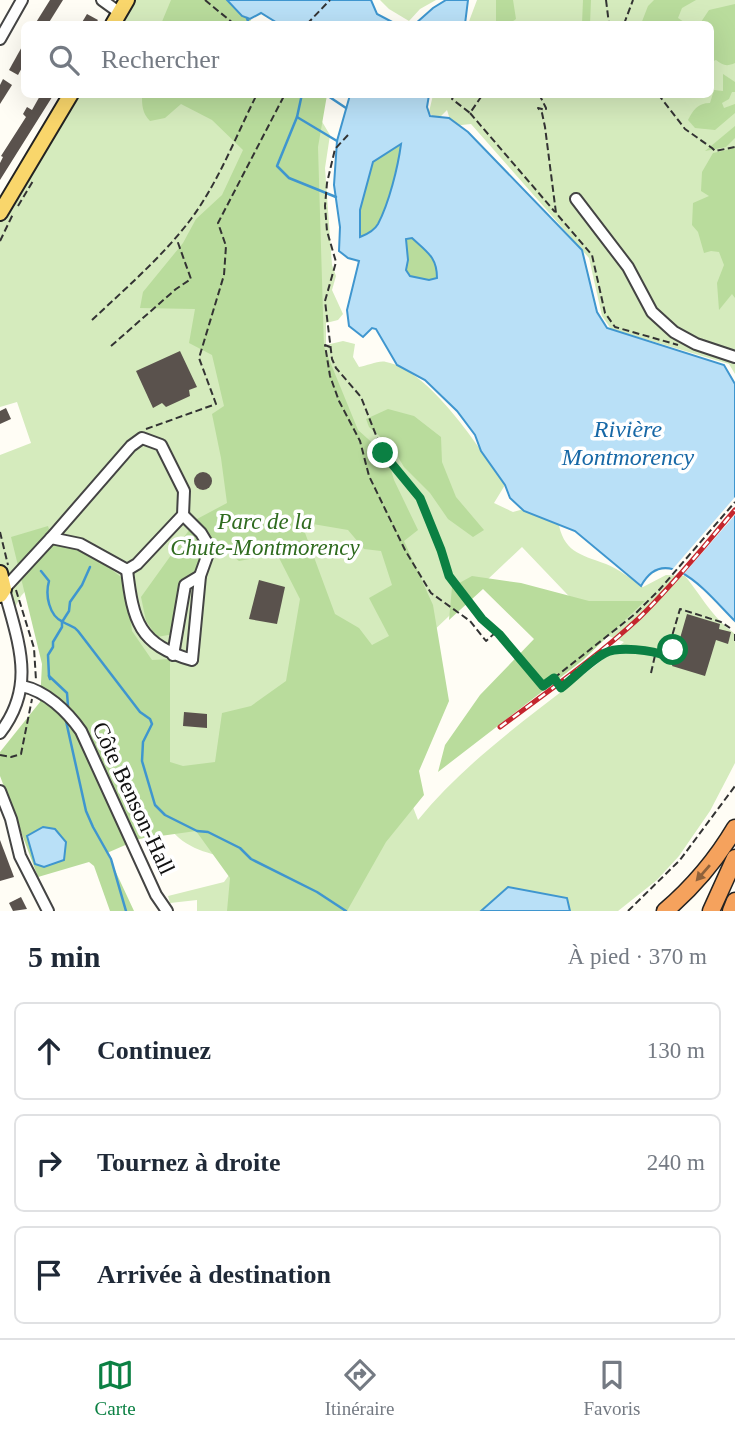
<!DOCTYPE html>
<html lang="fr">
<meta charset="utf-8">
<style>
body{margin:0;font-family:Georgia,serif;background:#f6f6f7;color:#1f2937}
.stop{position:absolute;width:21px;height:21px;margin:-16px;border:5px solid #0b8043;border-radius:50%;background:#fff}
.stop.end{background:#0b8043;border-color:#fff;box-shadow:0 2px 7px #0008}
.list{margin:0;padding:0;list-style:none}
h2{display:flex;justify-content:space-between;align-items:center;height:91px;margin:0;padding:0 28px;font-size:30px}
h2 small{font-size:23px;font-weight:400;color:#747a83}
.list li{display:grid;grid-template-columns:46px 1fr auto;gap:21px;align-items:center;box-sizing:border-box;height:98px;margin:0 14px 14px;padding:0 14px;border:2px solid #e0e1e3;border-radius:10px}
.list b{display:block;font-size:26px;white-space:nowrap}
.list em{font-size:23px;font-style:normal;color:#747a83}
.icon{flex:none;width:38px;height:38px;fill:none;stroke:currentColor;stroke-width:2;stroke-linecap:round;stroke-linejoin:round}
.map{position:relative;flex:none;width:735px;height:911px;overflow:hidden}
.search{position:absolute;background:#fff;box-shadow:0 7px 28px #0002;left:21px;right:21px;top:21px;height:77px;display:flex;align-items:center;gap:18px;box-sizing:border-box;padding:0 24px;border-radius:10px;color:#747a83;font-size:26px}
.sheet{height:427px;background:#fff}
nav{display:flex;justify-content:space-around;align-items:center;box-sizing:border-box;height:98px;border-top:2px solid #e0e1e3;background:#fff;font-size:19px;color:#747a83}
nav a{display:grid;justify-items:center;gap:4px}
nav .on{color:#0b8043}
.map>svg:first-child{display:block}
.green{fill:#d5ebbd;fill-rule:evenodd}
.forest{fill:#b9dc9c;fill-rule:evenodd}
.water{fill:#b9e0f7;stroke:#3f96cf;stroke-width:2;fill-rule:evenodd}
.pier{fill:#fffdf5}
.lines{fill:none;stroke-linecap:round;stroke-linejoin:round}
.stream{stroke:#3f96cf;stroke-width:2.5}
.building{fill:#5a524d}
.minor-casing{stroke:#444;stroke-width:14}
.major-casing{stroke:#222;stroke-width:18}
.highway-casing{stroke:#222;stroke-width:19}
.path{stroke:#333;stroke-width:2;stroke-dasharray:7 3.5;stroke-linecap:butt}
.minor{stroke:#fff;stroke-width:10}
.major{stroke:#f9d66b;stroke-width:14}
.highway{stroke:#f5a25d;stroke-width:16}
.rail-casing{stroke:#c4262e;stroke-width:5}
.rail{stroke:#fff;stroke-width:2.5;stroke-dasharray:8;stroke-linecap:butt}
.oneway{fill:#8e613b}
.route{stroke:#0b8043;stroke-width:9}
.labels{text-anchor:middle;stroke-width:7;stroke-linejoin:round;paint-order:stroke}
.park-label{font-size:23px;font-style:italic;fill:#2f6b1f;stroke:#fff}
.street-label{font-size:23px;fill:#111;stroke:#fff}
.water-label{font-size:24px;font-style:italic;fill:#1768a6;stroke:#fff}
</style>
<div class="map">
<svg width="735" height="911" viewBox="0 0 735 911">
<rect width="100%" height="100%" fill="#fffdf5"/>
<g class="green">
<polygon points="127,0 226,0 243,24 113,24"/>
<polygon points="380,0 436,0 420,9 409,21 389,9"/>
<polygon points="477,0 735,0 735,374 729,364 611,329 602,316 589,258 471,124 452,126 447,110 438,119 434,118 429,112 433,95 710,94 710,24 468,24"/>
<path d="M71 95H306L330 135 325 168 332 265 336 276 332 290 343 314 338 320 326 323V345L343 341 355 344 353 357 359 367C367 366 379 360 386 362 430 370 480 449 505 485L494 503 513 512 531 507 558 520C563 552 579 554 606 564 618 569 632 579 643 587L666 575 685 576C703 598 711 616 735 634V763L710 811 679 856 657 880 618 911H197V900L170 903 168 896 224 882 240 860C215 855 189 851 172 831L52 562 21 596 11 615 0 573V455L31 443 17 402 0 407V213ZM522 547 606 635 624 642C554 701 476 749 418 820L411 802 402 790 429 635Z"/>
</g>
<g class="forest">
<polygon points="171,0 227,0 242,16 250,19 252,24 161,24"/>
<polygon points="496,0 513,0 516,19 509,24 496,24"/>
<polygon points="583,0 591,0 590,24 582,24"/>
<polygon points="654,0 696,0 682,8 678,18 687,24 641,24 648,6"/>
<path d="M735 4V63C726 67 723 65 716 60L711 62V72L710 24H689L701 22 709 10Z"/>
<path d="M723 74 735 82V92H732L729 99 722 103 724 108 735 104V113L715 130 695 128 688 120C693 110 698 103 710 103L714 90 723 91Z"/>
<path d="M142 95H327L318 147 324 347 358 430 387 456 394 480 418 530 404 541 433 605 449 701 419 771 424 795 386 842 347 911H227L230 878 196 831 139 839 107 853 134 911H110L94 866 89 862 38 877 0 776V752L40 702 42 664 11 537 48 526 51 535 88 551 126 581 132 631 152 660 170 659V762L183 766 215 762 222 713 251 706 286 681 300 599 277 554 239 561 217 544 207 548 199 570 184 593 174 634 157 637 146 621 141 597 197 519 227 503 221 458 212 414 224 406 212 355 189 343 195 309 140 308 143 292 183 243 196 219 222 195 243 150 212 120 181 104 165 118 150 121C142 113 142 105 142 95ZM301 522 348 530 364 549 381 551 392 585 369 598 389 636 372 645 359 628 335 614Z"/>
<polygon points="735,126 735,138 726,147 705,151"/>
<path d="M402 143C396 168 390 202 378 224 374 231 367 234 360 238V210L373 162Z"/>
<polygon points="735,148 735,298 732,294 719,310 717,283 724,265 719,252 711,251 704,253 698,232 692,225 693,203 709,196 701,191 702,172 713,153"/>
<path d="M412 238C427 252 437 257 437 278L429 280 410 276 406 270 408 260 406 239Z"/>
<polygon points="388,409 414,416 441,437 442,462 456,497 484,530 473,537 448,519 430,493 404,467 392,447 369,427 366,419"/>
<polygon points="472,576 521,583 589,601 645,601 583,660 438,772 445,745 480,695 534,639 483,589 449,620 452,587"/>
</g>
<g class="water">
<polygon points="227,0 371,0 377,14 396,24 279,24 261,13 250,19 242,16"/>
<polygon points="446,0 468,0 465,24 415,24 433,8"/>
<path d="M350 95H429L427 107 430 116 449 118 468 132 582 250 597 312 607 328 724 365 735 384V621C712 599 667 538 641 586L575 531 524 511 510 498 505 485 481 451 475 435 457 411 425 380 397 365 376 329 372 328 363 337 349 326 347 310 359 261 348 258 339 251 340 227 334 185 337 141ZM401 144C398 167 389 203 378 224 374 231 368 234 360 237V210L373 162ZM412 238C427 252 437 257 437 278L429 280 410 276 406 270 408 260 406 239Z"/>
<polygon points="43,827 55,829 66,842 64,860 44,867 35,864 27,836"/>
<polygon points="508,887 567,898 570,911 481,911"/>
</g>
<polygon class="pier" points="735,497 735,515 682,576 671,571"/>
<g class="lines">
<g class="stream">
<polyline points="247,18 249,24"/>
<polyline points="302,94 297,117 337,141"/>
<polyline points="325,94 346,108"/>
<polyline points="297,117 277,166 289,178 336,197"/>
<path d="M41 571 49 581C45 595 49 616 63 622 69 626 73 625 78 631L140 712 150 719 152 724 143 742 142 761 155 805 165 815 197 831 208 832 240 848 251 859 317 892 346 911"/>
<polyline points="49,676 48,655 53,647 53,642 62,627 62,622 69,611 70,602 82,585 90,567"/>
<polyline points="50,679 49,676 67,693 68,706"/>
<polyline points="66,721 86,811 93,827 111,859 126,911"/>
</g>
</g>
<g class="building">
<polygon points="50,0 63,0 48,24 35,24"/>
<polygon points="87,14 98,20 95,24 81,24"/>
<polygon points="24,43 24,64 18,75 9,70"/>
<polygon points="3,79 12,85 0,104 0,85"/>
<polygon points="41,94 54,94 0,180 0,163 3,157 1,156 26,117 23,114 27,107 32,110"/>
<polygon points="180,351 197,387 189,390 190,396 166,407 162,403 153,408 136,371"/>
<polygon points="6,408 11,419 0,424 0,411"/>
<circle cx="203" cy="481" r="9"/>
<polygon points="259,580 285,587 277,624 249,619"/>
<polygon points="687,614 720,624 719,629 731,632 728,644 716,640 705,676 672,666"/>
<polygon points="184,712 207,714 207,728 183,726"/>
<polygon points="0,840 14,877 0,881"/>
<polygon points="21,897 27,909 13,911 9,903"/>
</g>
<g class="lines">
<g class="minor-casing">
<g id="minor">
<polyline points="102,0 120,13"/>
<polyline points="0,39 22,0"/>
<polyline points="576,199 628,267 652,312 674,332 696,344 735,357"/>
<polygon points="142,438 161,445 184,491 183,515 137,564 127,570 80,544 51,538 131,446"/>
<path d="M127 570C133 621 139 645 192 660L200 576 210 548 201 533 183 515"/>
<polyline points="173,655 185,585 200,576"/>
<path d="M22 686C46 691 67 711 81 731L156 895 167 911"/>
<path d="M0 733C37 685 18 642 4 589L51 538"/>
<polyline points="0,791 11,819 20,856 48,911"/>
</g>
</g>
<g class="major-casing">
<g id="major">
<polyline points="113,24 127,0"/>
<polyline points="0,213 71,94"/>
<polyline points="0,573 4,589 0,595"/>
</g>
</g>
<g class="highway-casing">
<g id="highway">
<path d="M665 911C693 887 716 860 735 828"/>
<polyline points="711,911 735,858"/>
<polyline points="731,911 735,901"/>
</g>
</g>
<g class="path">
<polyline points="205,0 234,24"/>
<polyline points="606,0 609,24"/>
<polyline points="307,24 330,0"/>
<polyline points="624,24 633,0"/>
<polyline points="455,94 452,99 470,113 483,94"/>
<polyline points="501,94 502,94"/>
<polyline points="539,94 546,108 546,110 538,108 542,113 545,127 556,213 592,255 605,313 615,327 678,345"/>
<polyline points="658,94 685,129 712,148 715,151 735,147"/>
<polyline points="470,113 555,212"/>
<path d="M348 135 335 149 327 183 325 206 327 231 336 262 325 301 332 359 336 368 361 397 383 453 420 498 441 550 449 576 482 619 499 634 543 686 554 678 561 688C575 677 590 661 605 653 618 646 653 650 666 656L673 650"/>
<polyline points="18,206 33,181"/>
<polyline points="0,241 13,214"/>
<path d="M92 320C126 288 163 256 191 219 219 181 236 136 257 94"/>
<polyline points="111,346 176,289 191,279 177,240"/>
<polyline points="330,347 325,345 330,376 339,401 360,441 369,476 405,550 431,593 470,621 486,641 496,632"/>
<polyline points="146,429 216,404 199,358 224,275 226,246 218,223 285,94"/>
<polyline points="0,532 8,565"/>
<polyline points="16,590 34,648 36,680"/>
<polyline points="735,634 735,642"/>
<polyline points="676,653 670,643 680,609 721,622 730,628"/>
<polyline points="651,673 656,651"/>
<polyline points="554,678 635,614 660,589 735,502"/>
<polyline points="0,755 11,757 21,754 32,699"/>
<polyline points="628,911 680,860 735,786"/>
</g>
<use href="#minor" class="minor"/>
<use href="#major" class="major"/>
<use href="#highway" class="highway"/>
<g class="rail-casing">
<path id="rail" d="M500 727C547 692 596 658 639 618 674 584 704 546 735 510"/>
</g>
<use href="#rail" class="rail"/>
</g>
<defs><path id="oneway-solid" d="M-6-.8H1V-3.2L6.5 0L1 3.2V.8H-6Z" transform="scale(1.75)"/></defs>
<use class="oneway" href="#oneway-solid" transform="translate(703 873) rotate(131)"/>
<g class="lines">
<path class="route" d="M383 453 420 498 441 550 449 576 482 619 499 634 543 686 554 678 561 688C575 677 590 661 605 653 618 646 653 650 666 656L673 650"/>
</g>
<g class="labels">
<g class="park-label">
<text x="265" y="529">Parc de la<tspan x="265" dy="26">Chute-Montmorency</tspan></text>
</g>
<g class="street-label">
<text transform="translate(134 798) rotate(65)" y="8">Côte Benson-Hall</text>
</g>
<g class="water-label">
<text x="628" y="437">Rivière<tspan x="628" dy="28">Montmorency</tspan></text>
</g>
</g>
</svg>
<div class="stop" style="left:673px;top:650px"></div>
<div class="stop end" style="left:383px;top:453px"></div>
<div class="search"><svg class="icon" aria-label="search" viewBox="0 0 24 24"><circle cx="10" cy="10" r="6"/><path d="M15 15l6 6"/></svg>Rechercher</div>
</div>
<section class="sheet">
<h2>5 min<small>À pied · 370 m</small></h2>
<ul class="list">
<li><svg class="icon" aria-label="ahead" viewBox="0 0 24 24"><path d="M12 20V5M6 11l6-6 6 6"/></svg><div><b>Continuez</b></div><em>130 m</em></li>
<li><svg class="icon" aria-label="right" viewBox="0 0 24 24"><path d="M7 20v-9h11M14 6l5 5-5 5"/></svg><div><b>Tournez à droite</b></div><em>240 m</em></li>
<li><svg class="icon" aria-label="arrive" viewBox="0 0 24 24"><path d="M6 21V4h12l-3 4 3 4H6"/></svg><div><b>Arrivée à destination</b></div></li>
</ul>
</section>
<nav>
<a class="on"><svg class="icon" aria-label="map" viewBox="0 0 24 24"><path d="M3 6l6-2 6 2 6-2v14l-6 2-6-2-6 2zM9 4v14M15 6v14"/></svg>Carte</a>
<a><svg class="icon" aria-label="directions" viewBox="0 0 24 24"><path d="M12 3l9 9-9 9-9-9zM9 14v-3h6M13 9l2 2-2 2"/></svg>Itinéraire</a>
<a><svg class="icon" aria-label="saved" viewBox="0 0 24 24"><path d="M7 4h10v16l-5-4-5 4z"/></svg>Favoris</a>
</nav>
